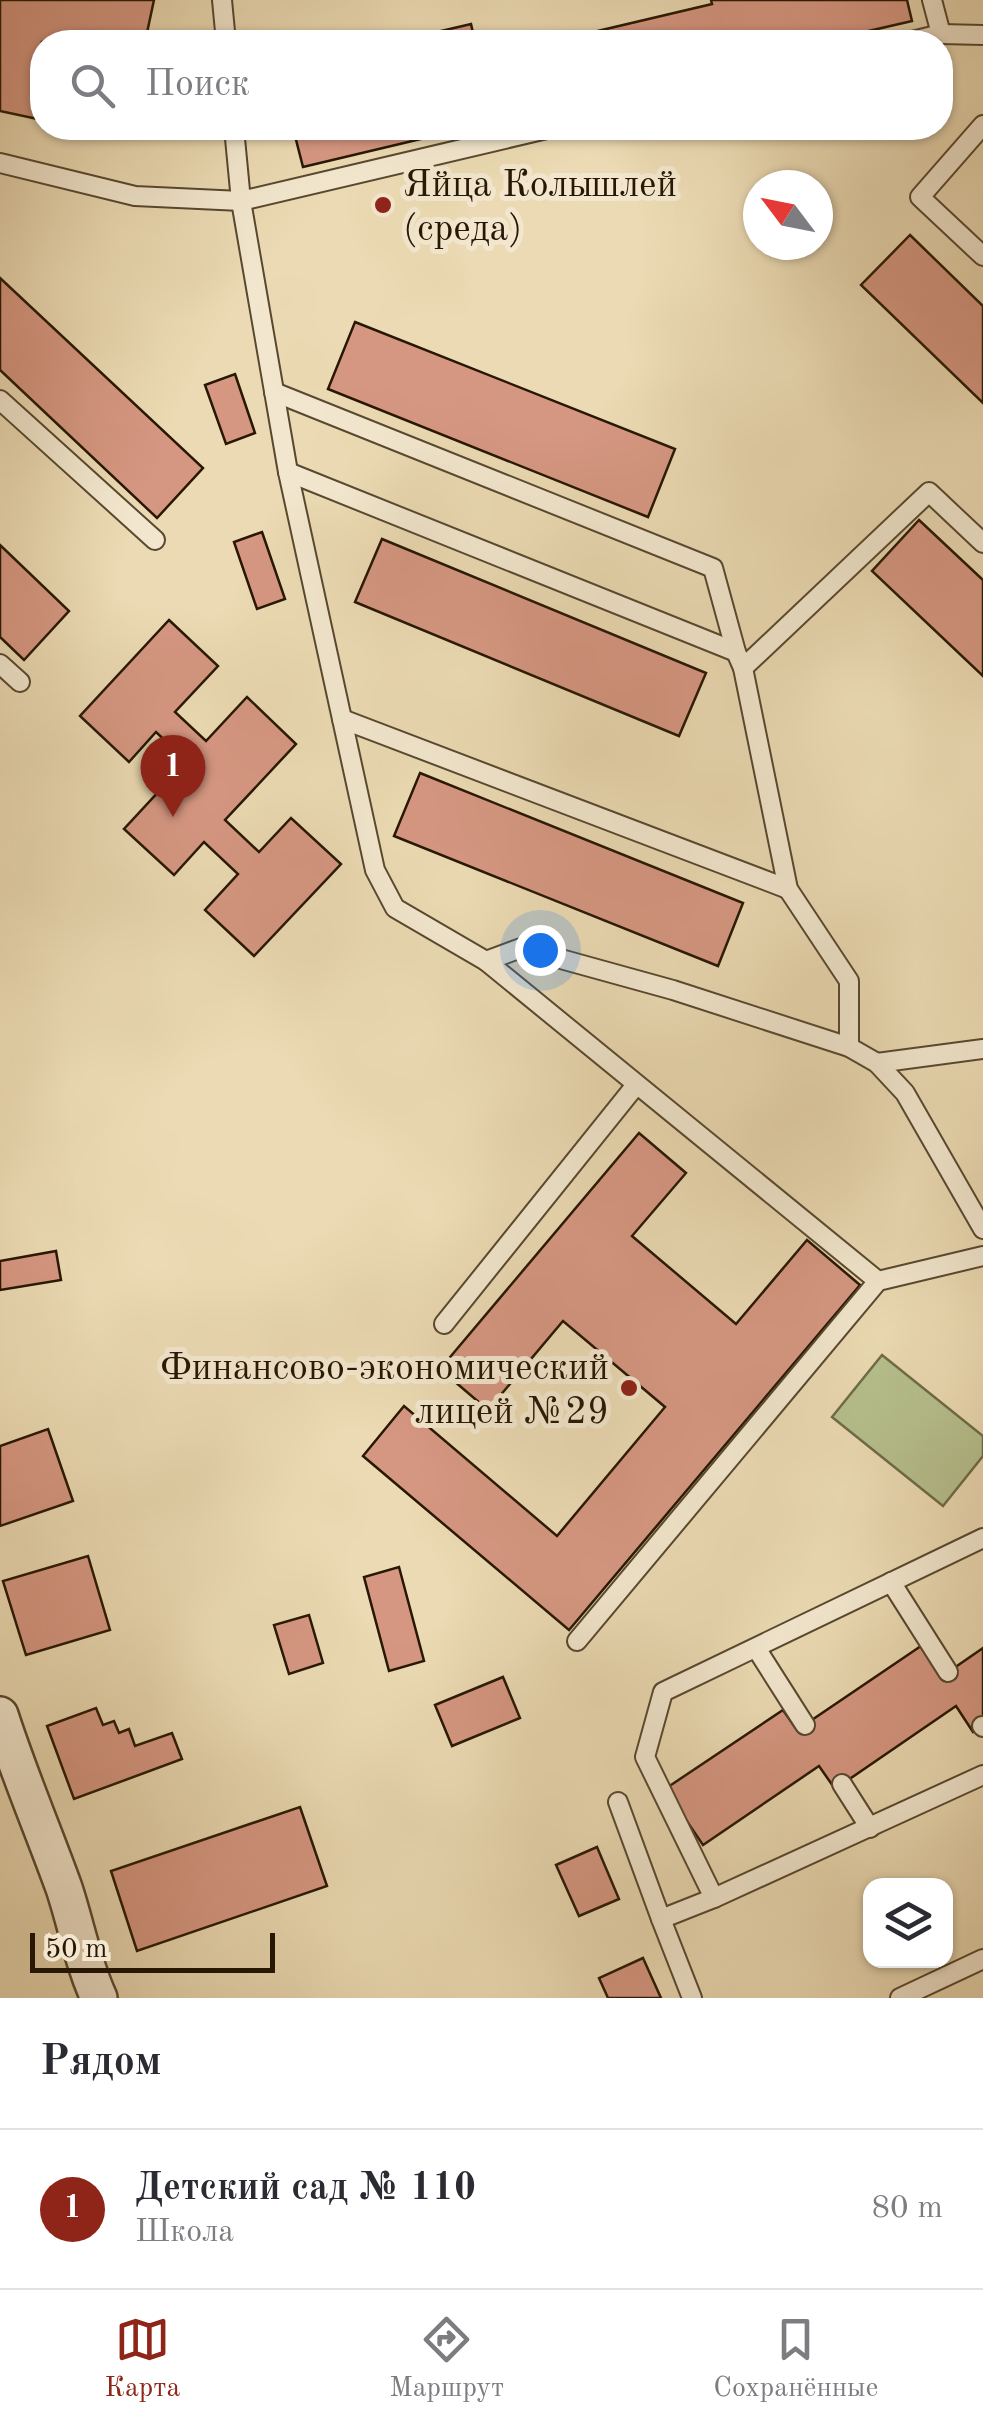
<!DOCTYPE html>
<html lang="ru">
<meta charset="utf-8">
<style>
body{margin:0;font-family:"Old Standard TT",serif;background:#f7f7f7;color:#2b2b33}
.controls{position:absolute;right:30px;bottom:30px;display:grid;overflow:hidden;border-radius:20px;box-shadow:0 2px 8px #0004}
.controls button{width:90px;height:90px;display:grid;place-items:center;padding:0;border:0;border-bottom:2px solid #e1e1e2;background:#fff;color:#2b2b33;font:50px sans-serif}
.compass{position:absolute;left:743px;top:170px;width:90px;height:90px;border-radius:50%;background:#fff;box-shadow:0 2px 8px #0004;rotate:302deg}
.scale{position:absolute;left:30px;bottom:25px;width:245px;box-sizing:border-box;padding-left:10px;border:5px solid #271703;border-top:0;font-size:28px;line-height:35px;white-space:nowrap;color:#271703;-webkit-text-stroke:8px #f2e7ce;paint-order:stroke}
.you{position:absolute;left:540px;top:950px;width:35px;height:35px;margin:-25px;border:8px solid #fff;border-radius:50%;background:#1a73e8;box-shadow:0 0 0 15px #1a73e833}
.badge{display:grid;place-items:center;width:65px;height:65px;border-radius:50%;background:#8f2418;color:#fff;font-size:32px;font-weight:700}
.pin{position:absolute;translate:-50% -82px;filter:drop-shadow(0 2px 5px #0008)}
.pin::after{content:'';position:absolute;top:52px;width:35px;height:30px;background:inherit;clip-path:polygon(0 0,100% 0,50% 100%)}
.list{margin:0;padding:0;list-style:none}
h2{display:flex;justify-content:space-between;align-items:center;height:130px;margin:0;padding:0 40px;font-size:42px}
h2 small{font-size:32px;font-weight:400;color:#7c7c81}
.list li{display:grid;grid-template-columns:65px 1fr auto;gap:30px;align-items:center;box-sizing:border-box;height:160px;padding:0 40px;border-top:2px solid #e1e1e2}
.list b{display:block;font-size:38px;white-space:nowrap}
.list p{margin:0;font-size:32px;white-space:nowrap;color:#7c7c81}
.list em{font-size:32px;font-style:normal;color:#7c7c81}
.icon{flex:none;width:55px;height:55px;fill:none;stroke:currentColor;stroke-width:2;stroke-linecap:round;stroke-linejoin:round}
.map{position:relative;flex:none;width:983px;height:1998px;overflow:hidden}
.search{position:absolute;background:#fff;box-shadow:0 2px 8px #0004;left:30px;right:30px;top:30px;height:110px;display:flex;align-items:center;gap:25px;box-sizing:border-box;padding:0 35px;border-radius:40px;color:#7c7c81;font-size:38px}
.sheet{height:290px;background:#fff}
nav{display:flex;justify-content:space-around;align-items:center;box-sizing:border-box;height:140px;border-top:2px solid #e1e1e2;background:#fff;font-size:28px;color:#7c7c81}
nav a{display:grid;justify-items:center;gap:5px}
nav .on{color:#8f2418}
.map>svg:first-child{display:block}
.green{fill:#b6c08e;stroke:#6e6c48;stroke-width:2.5}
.building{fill:#d69782;stroke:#271703;stroke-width:2.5}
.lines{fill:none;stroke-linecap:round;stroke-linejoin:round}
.service-casing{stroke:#58482f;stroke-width:22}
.minor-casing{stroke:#58482f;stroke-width:40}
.service{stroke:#f2e7ce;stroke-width:18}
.minor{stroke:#f2e7ce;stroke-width:35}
.poi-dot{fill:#8f2418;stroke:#f2e7ce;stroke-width:4}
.labels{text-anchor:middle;stroke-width:10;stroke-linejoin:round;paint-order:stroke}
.poi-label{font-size:38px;fill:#271703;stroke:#f2e7ce;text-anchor:start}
</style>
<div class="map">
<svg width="983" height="1998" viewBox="0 0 983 1998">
<rect width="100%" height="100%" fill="#ebdab3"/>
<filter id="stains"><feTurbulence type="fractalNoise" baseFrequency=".002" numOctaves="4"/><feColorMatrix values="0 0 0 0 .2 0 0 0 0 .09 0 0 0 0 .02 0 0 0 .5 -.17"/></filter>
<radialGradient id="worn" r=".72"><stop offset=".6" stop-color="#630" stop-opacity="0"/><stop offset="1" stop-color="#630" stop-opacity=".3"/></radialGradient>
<polygon class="green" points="882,1355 983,1436 983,1456 943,1506 832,1417"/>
<g class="building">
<polygon points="0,0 154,0 145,42 42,42 42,120 0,111"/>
<polygon points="711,0 907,0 912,21 821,42 551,42 712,4"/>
<polygon points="471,24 475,42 394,42"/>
<polygon points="293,128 467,128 303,167"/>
<polygon points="910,235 983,306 983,403 861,285"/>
<polygon points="0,278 203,468 157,518 0,370"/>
<polygon points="355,322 675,449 648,517 328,389"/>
<polygon points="235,374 255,433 226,444 205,385"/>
<polygon points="919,520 983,580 983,676 872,571"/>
<polygon points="262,532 285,599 257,609 234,542"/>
<polygon points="382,539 706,673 679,736 355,602"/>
<polygon points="0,545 69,611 24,660 0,637"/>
<polygon points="169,620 218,666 175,712 206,741 247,697 296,744 225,820 259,852 291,818 341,864 254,956 205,910 238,874 204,842 174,875 124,829 187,761 156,732 129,762 80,716"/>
<polygon points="420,773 743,903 718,966 394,836"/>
<polygon points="639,1133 686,1173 632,1236 736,1324 807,1240 860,1285 569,1630 363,1456 404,1406 557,1536 665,1407 563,1321 488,1410 440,1369"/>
<polygon points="56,1251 61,1280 0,1290 0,1261"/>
<polygon points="48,1429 73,1501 0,1526 0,1446"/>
<polygon points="88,1556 110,1630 26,1655 3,1581"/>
<polygon points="399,1567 424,1661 389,1671 364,1577"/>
<polygon points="309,1615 323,1663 289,1674 274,1625"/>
<polygon points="921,1646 941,1677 983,1648 983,1725 973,1732 956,1706 835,1789 819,1766 703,1845 665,1789 783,1710 797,1730"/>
<polygon points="503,1677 520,1718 452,1746 435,1705"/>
<polygon points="96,1708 103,1725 114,1721 119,1733 129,1729 135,1746 172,1733 182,1759 74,1799 47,1726"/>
<polygon points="300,1807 327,1886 137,1951 111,1871"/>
<polygon points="597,1847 619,1899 579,1916 556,1865"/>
<polygon points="643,1958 661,1998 608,1998 599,1978"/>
</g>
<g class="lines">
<g class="service-casing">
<g id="service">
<polyline points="222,0 226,42"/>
<polyline points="941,34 983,35"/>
<polyline points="908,42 941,34 932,0"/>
<polyline points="983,125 920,197 983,256"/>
<polyline points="234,128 241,201 288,472 375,870 395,908 486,961 521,948 673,990 849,1047 877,1063 905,1093 983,1229"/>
<polyline points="0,163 135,196 241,201 551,128"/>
<polyline points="274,392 713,568 736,652 743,668 788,889 849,981 849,1047"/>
<polyline points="0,400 155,540"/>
<polyline points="288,472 736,652"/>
<polyline points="0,664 20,682"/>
<polyline points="743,668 929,492 983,543"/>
<polyline points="342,719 788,889"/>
<polyline points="486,961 878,1281"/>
<polyline points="877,1063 983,1049"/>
<polyline points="444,1324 636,1085"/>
<polyline points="891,1582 948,1672"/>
<polyline points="577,1641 878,1281 983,1256"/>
<polyline points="756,1648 805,1725"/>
<polyline points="982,1726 983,1727"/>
<polyline points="842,1784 870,1828"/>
<polyline points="618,1802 661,1919 692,1998"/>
<polyline points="714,1898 645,1757 663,1692 983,1538"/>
<polyline points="661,1919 714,1898 983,1775"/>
<polyline points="900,1998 983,1959"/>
</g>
</g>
<g class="minor-casing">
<path id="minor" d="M0 1715C19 1774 43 1830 64 1888 76 1924 83 1964 99 1998"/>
</g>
<use href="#service" class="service"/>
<use href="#minor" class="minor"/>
</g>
<g class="poi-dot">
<circle cx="383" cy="205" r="10"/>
<circle cx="629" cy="1388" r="10"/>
</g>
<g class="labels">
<g class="poi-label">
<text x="403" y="196">Яйца Колышлей<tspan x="403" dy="44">(среда)</tspan></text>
<text x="609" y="1379" text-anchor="end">Финансово-экономический<tspan x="609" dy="44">лицей №29</tspan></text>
</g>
</g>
<rect width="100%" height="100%" filter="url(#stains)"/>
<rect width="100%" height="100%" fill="url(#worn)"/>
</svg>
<div class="controls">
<button><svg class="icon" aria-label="layers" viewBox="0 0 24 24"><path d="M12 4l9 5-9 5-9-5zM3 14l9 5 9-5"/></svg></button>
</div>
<svg class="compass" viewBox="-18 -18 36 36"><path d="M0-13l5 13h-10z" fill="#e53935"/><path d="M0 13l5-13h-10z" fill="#7c7c81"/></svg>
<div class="scale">50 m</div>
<div class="you"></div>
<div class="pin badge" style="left:173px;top:817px">1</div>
<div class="search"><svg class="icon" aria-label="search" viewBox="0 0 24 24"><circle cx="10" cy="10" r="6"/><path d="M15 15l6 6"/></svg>Поиск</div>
</div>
<section class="sheet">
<h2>Рядом<small></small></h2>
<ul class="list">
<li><span class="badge">1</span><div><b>Детский сад № 110</b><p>Школа</p></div><em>80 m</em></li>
</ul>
</section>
<nav>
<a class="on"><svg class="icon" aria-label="map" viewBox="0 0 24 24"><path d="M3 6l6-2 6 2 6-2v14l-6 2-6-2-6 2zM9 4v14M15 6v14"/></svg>Карта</a>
<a><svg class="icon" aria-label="directions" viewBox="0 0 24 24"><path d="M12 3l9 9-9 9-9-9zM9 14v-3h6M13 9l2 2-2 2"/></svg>Маршрут</a>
<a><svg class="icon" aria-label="saved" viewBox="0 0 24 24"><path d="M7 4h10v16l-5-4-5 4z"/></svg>Сохранённые</a>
</nav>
